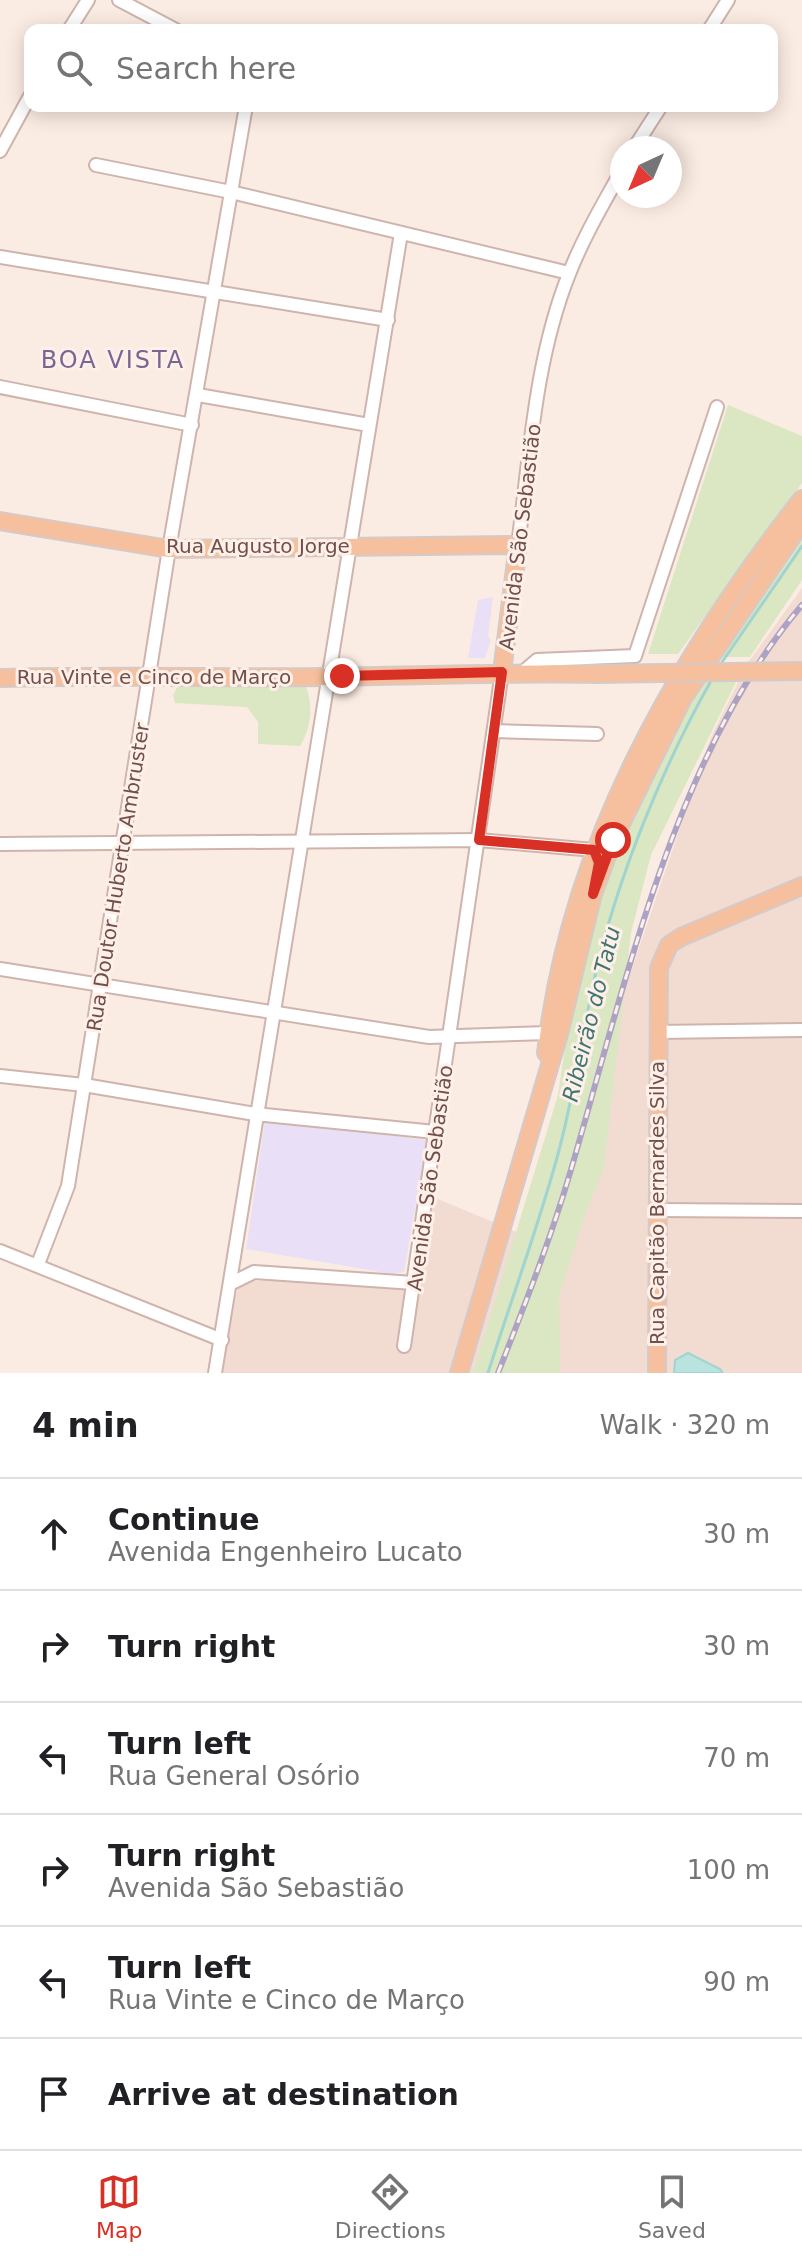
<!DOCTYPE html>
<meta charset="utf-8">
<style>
body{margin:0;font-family:"DejaVu Sans",sans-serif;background:#f6f6f6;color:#202124}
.compass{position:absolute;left:610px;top:136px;width:72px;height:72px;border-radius:50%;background:#fff;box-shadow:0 4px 20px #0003;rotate:224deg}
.stop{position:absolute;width:24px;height:24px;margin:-18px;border:6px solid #d93025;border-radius:50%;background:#fff}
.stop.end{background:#d93025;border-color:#fff;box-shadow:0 2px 8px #0008}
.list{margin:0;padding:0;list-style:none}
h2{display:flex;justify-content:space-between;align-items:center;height:104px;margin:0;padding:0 32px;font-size:34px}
h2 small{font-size:26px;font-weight:400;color:#757577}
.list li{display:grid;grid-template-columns:52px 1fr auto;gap:24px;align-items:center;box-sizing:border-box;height:112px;padding:0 32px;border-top:2px solid #e0e0e0}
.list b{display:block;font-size:30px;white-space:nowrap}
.list p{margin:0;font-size:26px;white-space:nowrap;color:#757577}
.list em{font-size:26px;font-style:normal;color:#757577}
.icon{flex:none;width:44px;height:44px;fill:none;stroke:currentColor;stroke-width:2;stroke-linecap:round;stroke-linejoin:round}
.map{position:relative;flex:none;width:802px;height:1373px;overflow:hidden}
.search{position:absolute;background:#fff;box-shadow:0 4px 20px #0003;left:24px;right:24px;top:24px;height:88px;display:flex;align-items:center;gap:20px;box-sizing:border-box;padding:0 28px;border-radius:16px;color:#757577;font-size:30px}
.sheet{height:776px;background:#fff}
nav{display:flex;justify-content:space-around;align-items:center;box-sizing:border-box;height:112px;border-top:2px solid #e0e0e0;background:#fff;font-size:22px;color:#757577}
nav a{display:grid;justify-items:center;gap:4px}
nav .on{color:#d93025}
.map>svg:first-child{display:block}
.residential{fill:#f2dcd2}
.education{fill:#e9e0f7}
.green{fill:#dae7c2}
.water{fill:#b9e3df;stroke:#9fd4d0;stroke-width:2}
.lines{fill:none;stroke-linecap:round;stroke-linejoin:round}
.stream{stroke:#9fd4d0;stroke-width:3}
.minor-casing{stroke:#ceb4ad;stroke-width:16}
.major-casing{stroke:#d4cac9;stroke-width:20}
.minor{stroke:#fff;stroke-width:12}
.major{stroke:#f6c09e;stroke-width:16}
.rail-casing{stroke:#aca2c3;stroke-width:6}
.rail{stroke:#fef0e9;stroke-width:3;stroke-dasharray:9;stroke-linecap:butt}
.major-bridge-casing{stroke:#d4cac9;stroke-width:20;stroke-linecap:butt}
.major-bridge{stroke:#f6c09e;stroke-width:16}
.route{stroke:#d93025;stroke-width:10}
.labels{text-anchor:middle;stroke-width:6;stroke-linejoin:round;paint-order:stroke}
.street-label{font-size:20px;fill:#714f4a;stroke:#fef0e9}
.water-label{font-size:22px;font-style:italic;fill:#407672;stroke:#fef0e9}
.quarter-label{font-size:24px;letter-spacing:2px;fill:#7a6694;stroke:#fef0e9}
</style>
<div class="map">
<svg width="802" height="1373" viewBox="0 0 802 1373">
<rect width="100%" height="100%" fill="#fbece3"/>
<polygon class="residential" points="802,588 802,1373 215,1373 238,1289 250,1281 410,1277 421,1192 539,1241 711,737 747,664"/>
<g class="education">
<polygon points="493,597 488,636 491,640 485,658 468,658 478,600"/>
<polygon points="265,1120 427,1140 404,1272 392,1274 246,1249"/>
</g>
<g class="green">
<polygon points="728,405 802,436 802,483 678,654 648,654"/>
<polygon points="802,530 802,580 750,657 714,657"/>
<polygon points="700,682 736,682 651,855 631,933 604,1168 586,1211 559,1296 560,1373 473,1373 558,1095 569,1019 604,882 629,821"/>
<path d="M305 685C314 703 311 729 300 746L258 744V722L247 707 175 703 173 695 178 686Z"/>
</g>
<polygon class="water" points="688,1353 720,1369 723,1373 674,1373 675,1360"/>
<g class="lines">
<g class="stream">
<polyline points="720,665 802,546"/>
<path d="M488 1373C511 1300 538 1228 558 1154 574 1096 582 1035 595 976 617 878 663 766 712 679"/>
</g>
<g class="minor-casing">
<g id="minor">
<polyline points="119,0 176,30"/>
<polyline points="69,30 88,0"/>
<polyline points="709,30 728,0"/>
<polyline points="634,148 661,106"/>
<polyline points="0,151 30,96"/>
<polyline points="96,165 231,192 569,273"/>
<polyline points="0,257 388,320"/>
<polyline points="0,387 192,425"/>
<polyline points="198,395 369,425"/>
<path d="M518 545C530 455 535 359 569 274 583 238 603 204 622 170"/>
<polyline points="523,672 537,660 635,656 717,407"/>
<polyline points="494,731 597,734"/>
<polyline points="0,844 479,840 594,850"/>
<polyline points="0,969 429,1037 548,1033"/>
<polyline points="657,1032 802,1030"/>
<polyline points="0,1076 84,1085 255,1114 435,1132"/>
<polyline points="659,1210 802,1211"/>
<polyline points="0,1251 222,1340"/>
<polyline points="38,1264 68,1186 169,549 246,106"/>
<polyline points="230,1284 254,1272 414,1283"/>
<polyline points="404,1346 502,672"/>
<polyline points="215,1373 401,233"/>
</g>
</g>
<g class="major-casing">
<g id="major">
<polyline points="0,521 169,549 518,545 502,672"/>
<path d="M0 678C110 675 219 678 328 677 417 676 506 672 595 674"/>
<path d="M546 1053C569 846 675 661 802 499"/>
<polyline points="459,1373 559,1034 593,894 613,840 683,698 802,522"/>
<polyline points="657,1373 659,968 669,945 681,937 802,886"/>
</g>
</g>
<use href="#minor" class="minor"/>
<use href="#major" class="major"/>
<g class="rail-casing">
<path id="rail" d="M498 1373C524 1307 550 1241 570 1173 625 987 674 755 802 605"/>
</g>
<use href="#rail" class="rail"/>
<g class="major-bridge-casing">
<polyline id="major-bridge" points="595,674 802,671"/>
</g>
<use href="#major-bridge" class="major-bridge"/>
</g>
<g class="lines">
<polyline class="route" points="342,676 502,672 479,840 594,850 599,863 593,894 613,840"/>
</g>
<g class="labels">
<g class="street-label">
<text transform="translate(520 537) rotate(-83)" y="7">Avenida São Sebastião</text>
<text x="258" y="553">Rua Augusto Jorge</text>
<text x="154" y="684">Rua Vinte e Cinco de Março</text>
<text transform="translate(118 877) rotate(-81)" y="7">Rua Doutor Huberto Ambruster</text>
<text transform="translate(430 1178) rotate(-82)" y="7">Avenida São Sebastião</text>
<text transform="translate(657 1203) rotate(-90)" y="7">Rua Capitão Bernardes Silva</text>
</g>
<g class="water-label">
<text transform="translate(591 1014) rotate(-76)" y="8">Ribeirão do Tatu</text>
</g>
<g class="quarter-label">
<text x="113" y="368">BOA VISTA</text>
</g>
</g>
</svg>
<svg class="compass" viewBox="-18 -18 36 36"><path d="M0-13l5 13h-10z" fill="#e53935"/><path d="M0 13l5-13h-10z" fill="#757577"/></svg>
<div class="stop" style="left:613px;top:840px"></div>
<div class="stop end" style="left:342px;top:676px"></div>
<div class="search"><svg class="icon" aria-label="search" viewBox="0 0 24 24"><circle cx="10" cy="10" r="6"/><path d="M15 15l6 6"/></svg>Search here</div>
</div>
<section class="sheet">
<h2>4 min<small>Walk · 320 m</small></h2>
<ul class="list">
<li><svg class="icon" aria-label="ahead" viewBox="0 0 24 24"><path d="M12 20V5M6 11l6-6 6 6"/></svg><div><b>Continue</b><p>Avenida Engenheiro Lucato</p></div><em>30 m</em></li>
<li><svg class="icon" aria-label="right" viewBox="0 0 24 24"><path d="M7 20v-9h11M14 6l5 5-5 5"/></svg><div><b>Turn right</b></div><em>30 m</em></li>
<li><svg class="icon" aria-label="left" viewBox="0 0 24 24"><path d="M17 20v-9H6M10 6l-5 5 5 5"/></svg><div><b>Turn left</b><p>Rua General Osório</p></div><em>70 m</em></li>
<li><svg class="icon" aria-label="right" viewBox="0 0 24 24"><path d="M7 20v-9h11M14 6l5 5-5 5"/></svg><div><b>Turn right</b><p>Avenida São Sebastião</p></div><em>100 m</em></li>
<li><svg class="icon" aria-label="left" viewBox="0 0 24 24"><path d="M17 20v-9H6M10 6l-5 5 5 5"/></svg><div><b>Turn left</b><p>Rua Vinte e Cinco de Março</p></div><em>90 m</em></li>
<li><svg class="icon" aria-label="arrive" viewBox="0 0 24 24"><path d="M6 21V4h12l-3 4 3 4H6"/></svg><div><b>Arrive at destination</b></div></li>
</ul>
</section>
<nav>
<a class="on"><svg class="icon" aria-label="map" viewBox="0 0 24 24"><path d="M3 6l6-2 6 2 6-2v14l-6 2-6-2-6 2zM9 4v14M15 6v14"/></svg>Map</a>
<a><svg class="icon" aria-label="directions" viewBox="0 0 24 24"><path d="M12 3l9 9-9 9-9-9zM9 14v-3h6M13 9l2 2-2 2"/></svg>Directions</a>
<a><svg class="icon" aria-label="saved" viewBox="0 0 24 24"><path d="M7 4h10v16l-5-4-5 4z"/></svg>Saved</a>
</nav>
